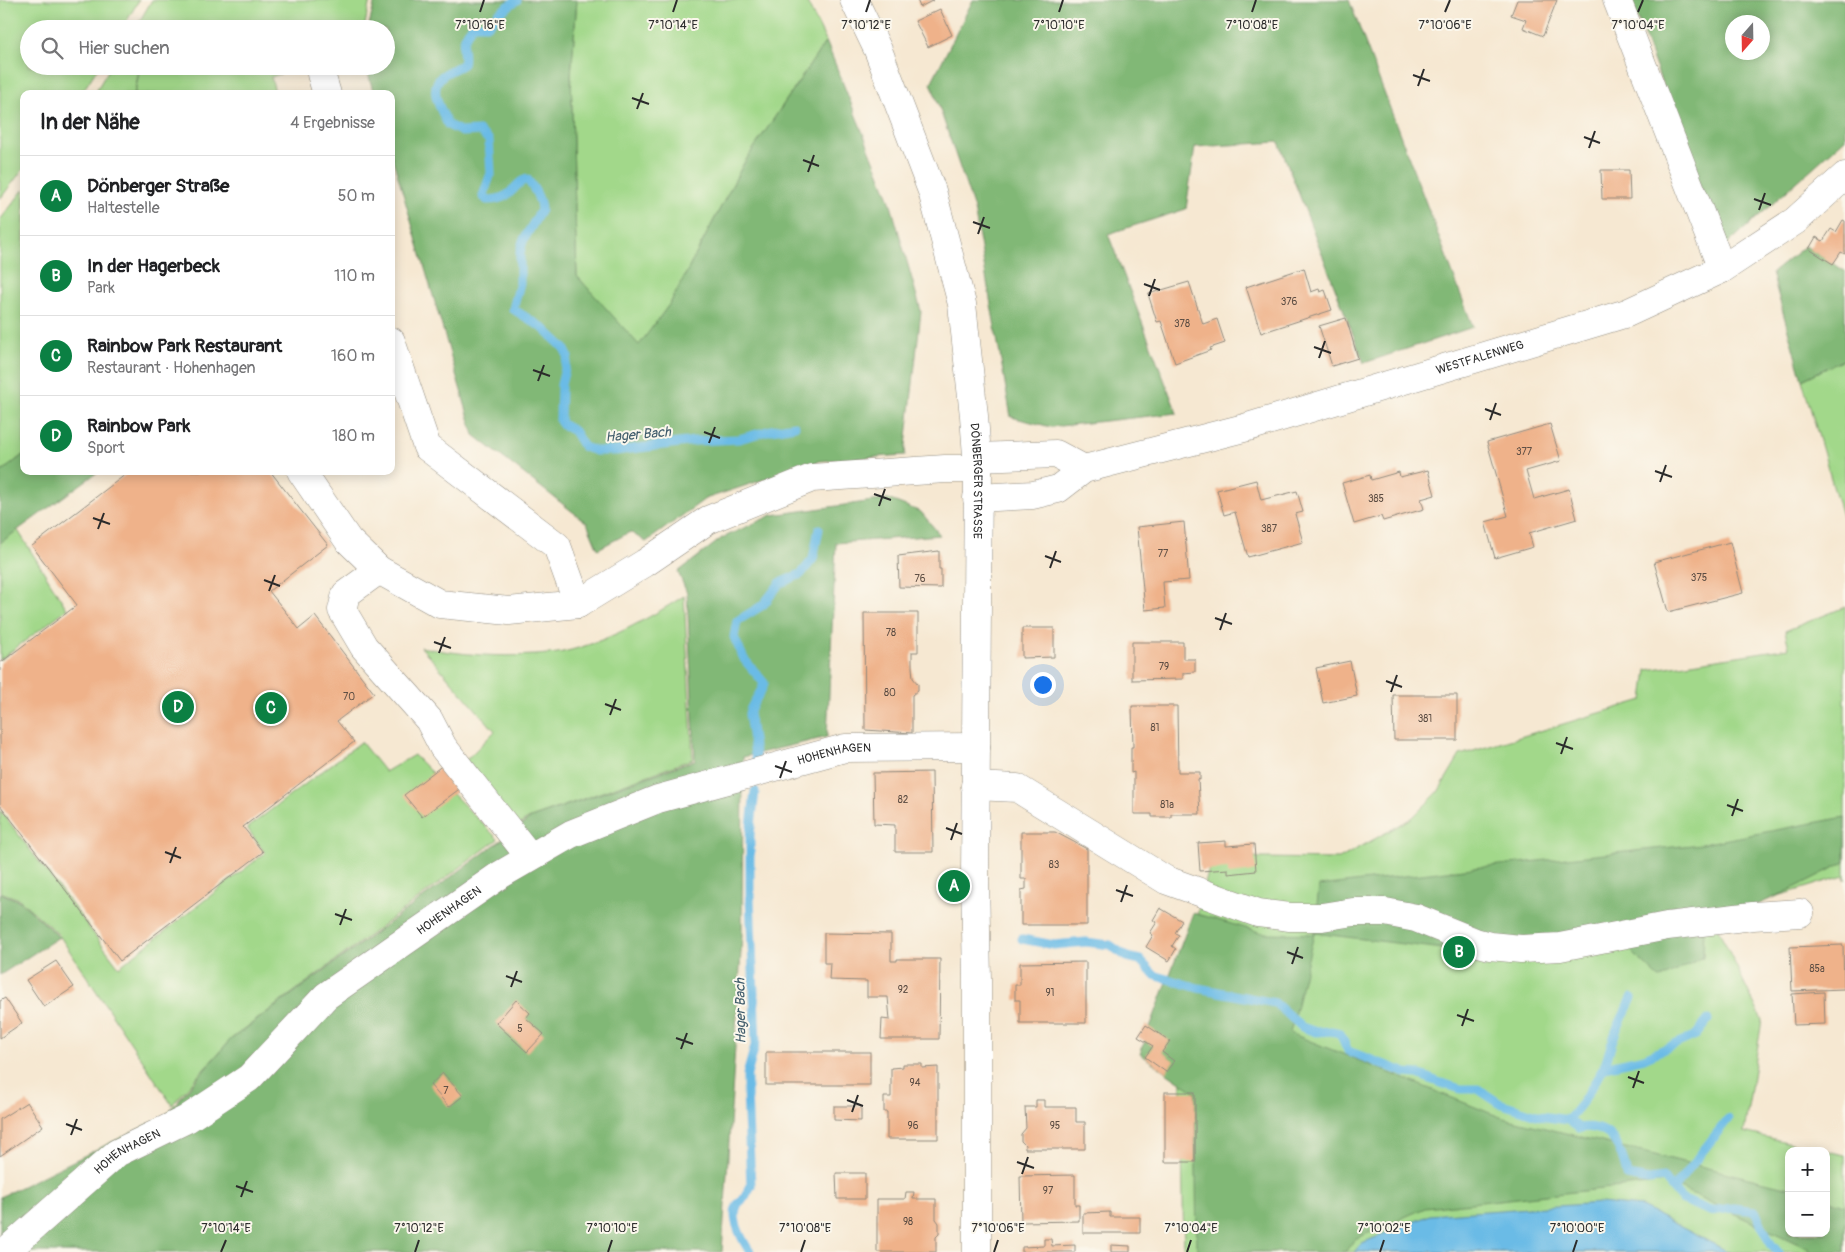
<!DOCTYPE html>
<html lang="de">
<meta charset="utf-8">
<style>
body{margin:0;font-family:Pangolin,sans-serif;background:#f2f2f2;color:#202124}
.controls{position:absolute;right:15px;bottom:15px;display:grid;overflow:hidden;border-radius:10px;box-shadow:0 2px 12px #0003}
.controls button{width:45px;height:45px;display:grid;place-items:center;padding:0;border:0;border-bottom:1px solid #e0e0e0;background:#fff;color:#202124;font:25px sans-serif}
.compass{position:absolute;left:1725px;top:15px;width:45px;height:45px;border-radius:50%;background:#fff;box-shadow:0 2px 12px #0003;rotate:200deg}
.you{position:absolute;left:1042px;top:684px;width:18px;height:18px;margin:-12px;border:4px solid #fff;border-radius:50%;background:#1a73e8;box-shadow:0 0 0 8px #1a73e833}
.badge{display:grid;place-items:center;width:32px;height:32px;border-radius:50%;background:#0b8043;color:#fff;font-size:16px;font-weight:700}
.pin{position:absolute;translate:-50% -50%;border:2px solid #fff;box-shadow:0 1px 5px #0006}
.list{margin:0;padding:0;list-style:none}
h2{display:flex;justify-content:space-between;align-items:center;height:65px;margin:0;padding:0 20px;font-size:21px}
h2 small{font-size:16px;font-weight:400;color:#757577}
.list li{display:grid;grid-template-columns:32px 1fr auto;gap:15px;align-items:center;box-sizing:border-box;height:80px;padding:0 20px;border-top:1px solid #e0e0e0}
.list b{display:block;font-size:19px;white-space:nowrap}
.list p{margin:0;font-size:16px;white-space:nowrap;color:#757577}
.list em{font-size:16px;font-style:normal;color:#757577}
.icon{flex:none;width:28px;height:28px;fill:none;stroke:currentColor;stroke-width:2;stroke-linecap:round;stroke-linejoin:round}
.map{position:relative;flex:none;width:1845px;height:1252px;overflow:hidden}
.search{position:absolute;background:#fff;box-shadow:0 2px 12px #0003;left:20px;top:20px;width:375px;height:55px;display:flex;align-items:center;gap:12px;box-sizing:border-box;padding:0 18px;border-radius:28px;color:#757577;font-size:19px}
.panel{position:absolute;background:#fff;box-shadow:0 2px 12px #0003;left:20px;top:90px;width:375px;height:385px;border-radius:10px}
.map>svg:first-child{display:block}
.green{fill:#a2d88a;stroke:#66825a}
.forest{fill:#81b876;stroke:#567250;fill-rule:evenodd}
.water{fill:#6bbbe6;stroke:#4b7388}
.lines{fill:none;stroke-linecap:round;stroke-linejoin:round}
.stream{stroke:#6bbbe6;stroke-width:9}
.building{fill:#efb28a}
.minor-casing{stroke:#908a7e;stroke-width:29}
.minor{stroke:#fff;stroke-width:28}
.ticks{fill:none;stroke:#2b2b2b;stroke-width:2}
.labels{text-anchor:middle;stroke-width:4;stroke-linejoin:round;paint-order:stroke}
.number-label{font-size:10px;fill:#5c4d43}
.street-label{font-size:12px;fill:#2b2b2b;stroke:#fbf7ec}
.water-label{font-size:14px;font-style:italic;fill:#415d6c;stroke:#fbf7ec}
.ticks-label{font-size:12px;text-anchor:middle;fill:#2b2b2b;stroke:#fbf7ec;stroke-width:4;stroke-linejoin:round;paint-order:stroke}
</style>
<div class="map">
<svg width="1845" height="1252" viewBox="0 0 1845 1252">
<rect width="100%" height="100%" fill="#fbf7ec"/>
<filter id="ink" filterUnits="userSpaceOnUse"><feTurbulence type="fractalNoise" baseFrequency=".02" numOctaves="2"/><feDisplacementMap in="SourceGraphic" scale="10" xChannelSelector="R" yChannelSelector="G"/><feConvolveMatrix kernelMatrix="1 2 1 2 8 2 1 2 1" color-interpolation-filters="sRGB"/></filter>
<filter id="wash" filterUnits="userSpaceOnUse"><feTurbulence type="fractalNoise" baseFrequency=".0096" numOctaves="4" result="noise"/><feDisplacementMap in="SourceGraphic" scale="20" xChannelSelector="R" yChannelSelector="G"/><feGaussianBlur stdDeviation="1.12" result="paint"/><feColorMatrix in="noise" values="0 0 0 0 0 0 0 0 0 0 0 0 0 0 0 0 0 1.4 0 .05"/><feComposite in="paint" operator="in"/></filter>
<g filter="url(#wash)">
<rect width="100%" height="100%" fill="#f6e8d2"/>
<g class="green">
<polygon points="0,0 139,0 122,29 29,29 29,66 99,66 81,94 24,94 24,168 0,199"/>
<polygon points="152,0 370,0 364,29 135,29"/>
<polygon points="577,0 806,0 826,41 744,163 671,302 639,346 577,276 571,75"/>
<polygon points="111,66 140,66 134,94 94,94"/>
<polygon points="140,66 304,66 271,77 275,92 269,94 135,94"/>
<polygon points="24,189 24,454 0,473 0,220"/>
<polygon points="1845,359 1845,526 1802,380"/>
<polygon points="17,529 67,609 0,660 0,542"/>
<path d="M684 596 693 759 528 819 512 829 466 760 495 731 421 647C459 655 498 657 536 655 545 654 554 654 563 652 607 642 646 620 684 596Z"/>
<polygon points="1845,607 1845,881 1844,876 1712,916 1762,1020 1744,1132 1825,1151 1789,1151 1789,1233 1826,1233 1826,1151 1845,1155 1845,1252 1184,1252 1179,988 1214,848 1260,858 1339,859 1412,818 1438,792 1460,755 1643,700 1647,670 1789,648 1785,631"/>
<polygon points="361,742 385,772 414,755 498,839 231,1039 172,1105 59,935 19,899 0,892 0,810 119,967 265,853 247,828"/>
</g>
<g class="forest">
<polygon points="375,0 577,0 571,75 577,276 639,345 671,302 744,163 826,41 889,198 921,311 905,455 820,461 705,499 646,542 630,532 598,549 587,523 474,435 391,153 391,94 374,94 366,66 386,66 386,29 368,29"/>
<polygon points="973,0 1349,0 1473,327 1364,363 1279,142 1195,147 1186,209 1108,234 1177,413 1051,427 1011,417 974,209 931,83"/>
<path d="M1631 0H1845V139L1723 248ZM1732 22H1762V52H1732Z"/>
<polygon points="1805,246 1845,271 1845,359 1802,380 1772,273"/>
<polygon points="24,454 24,471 99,471 0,543 0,473"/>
<polygon points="888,499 921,512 940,535 836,543 827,737 743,757 742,936 722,1252 0,1252 0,1197 165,1116 230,1040 531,818 695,760 687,593 678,572 722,538 772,515"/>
<polygon points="1845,817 1845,862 1788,891 1704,929 1703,957 1660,979 1631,951 1577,930 1476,953 1314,933 1319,886 1490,866 1702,844"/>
<polygon points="0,893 20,901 59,937 0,975"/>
<polygon points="1193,913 1263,933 1314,934 1290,1033 1500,1117 1789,1188 1789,1233 1826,1233 1826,1199 1845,1205 1845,1252 1810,1252 1809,1249 1667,1182 1425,1208 1355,1239 1345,1252 1197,1252 1195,1092 1140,1054"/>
</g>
<polygon class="water" points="1600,1203 1642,1207 1729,1252 1354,1252 1362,1243 1430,1215"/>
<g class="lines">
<g class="stream">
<path d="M517 0 499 13 488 25H473C468 31 463 39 463 47 463 53 465 57 463 64 457 68 448 71 442 76 427 89 442 111 448 125L462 132 479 131 489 140 491 173 483 196 487 200C493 200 501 199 507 195 515 190 518 181 527 179 534 188 541 199 541 210L523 241 520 252V283L513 309 543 328 564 348 568 356 561 385 560 421 563 425 574 431 584 447 596 451H615L695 441 739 439 771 430 795 426"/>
<path d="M756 760 749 714C751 703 761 695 764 683L744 659 734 637 737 621 763 605 780 583 801 574 813 559 819 529"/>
<path d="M1022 939 1054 945 1086 942 1110 945 1127 957 1140 960 1154 975 1198 988 1275 1003 1302 1027 1316 1032 1331 1031 1340 1033 1348 1051 1406 1073 1418 1074 1438 1082 1461 1089H1478L1499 1103 1540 1116 1568 1120 1579 1128C1612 1122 1622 1149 1627 1176L1649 1180 1664 1178 1681 1199 1710 1211 1733 1208 1755 1211 1771 1244 1778 1252"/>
<polyline points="1604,1067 1644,1058 1696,1035 1708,1020"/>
<polyline points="1568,1120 1582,1103 1604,1067 1616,1031 1632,998"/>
<polyline points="1673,1189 1728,1119"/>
<path d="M750 1252C743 1241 730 1219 737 1206 738 1202 743 1200 745 1197 747 1193 749 1189 751 1186L747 1092V1075L756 1042 750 897V835L755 791"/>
</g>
</g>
<g id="blocks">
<g class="building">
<polygon points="917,0 934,0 920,7"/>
<polygon points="1517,0 1557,0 1543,36 1523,28 1526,20 1511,15"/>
<polygon points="940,9 952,35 928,47 915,21"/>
<polygon points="1601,170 1629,170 1630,199 1602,199"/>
<polygon points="1843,220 1845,221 1845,254 1841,252 1833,264 1809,249 1816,237 1823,241 1831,229 1836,232"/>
<polygon points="1304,268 1311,292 1319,289 1320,292 1325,290 1332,310 1261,333 1246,287"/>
<polygon points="1189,282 1203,324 1217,319 1225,343 1210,348 1211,350 1175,363 1161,321 1157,322 1148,294"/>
<polygon points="1346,318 1358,358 1332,366 1319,326"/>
<polygon points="1550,424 1561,461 1526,471 1534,499 1569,489 1577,519 1529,533 1533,547 1495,558 1485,522 1508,516 1487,442"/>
<polygon points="1428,470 1435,495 1421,499 1424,509 1383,521 1381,516 1354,524 1342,483 1370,475 1371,480 1399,472 1400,477"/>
<polygon points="130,471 270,471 328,545 269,591 299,629 315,616 374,693 337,721 354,742 243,827 263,852 120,961 0,805 0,663 77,605 32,546"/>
<polygon points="1256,480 1261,500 1297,491 1303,512 1295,514 1303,542 1248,557 1235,512 1224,515 1217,490"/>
<polygon points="1184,522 1189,580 1163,582 1165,608 1145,610 1137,527"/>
<polygon points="1730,542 1743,593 1668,612 1654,562"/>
<polygon points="939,551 939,569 941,569 941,588 899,587 898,556"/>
<polygon points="864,613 918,613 918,652 912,652 912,667 913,678 918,684 918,690 912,695 912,733 865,730"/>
<polygon points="1022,628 1054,628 1054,657 1022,658"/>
<polygon points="1132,642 1183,642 1183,659 1195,659 1195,672 1183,673 1183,679 1132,680"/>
<polygon points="1350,661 1357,696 1323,703 1316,668"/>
<polygon points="1393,695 1457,695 1457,740 1394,740"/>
<polygon points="1132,706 1177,706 1178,772 1200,772 1200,780 1198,779 1200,814 1171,814 1171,817 1152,817 1152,814 1134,814 1134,772 1131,773 1131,747 1133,747"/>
<polygon points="448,761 466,784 422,817 404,795"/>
<polygon points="932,772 933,852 895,852 895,825 874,824 873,773"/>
<polygon points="1021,832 1055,832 1087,849 1087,925 1021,925 1021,890 1026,889 1026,879 1021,879"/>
<polygon points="1226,841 1226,846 1254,844 1256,871 1228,874 1228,869 1200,871 1198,843"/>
<polygon points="1160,908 1182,921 1175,933 1179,935 1172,946 1176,949 1169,961 1146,947 1153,935 1150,933 1157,922 1153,920"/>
<polygon points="824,933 891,934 891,961 897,961 897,959 940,959 939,1039 881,1039 882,1019 890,1020 888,997 867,997 867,981 829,980 830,963 824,963"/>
<polygon points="1843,945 1844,989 1792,991 1790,947"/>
<polygon points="56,961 74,987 44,1007 26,980"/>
<polygon points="1086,962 1086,1023 1020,1023 1020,1000 1015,1000 1015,985 1020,985 1020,963"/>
<polygon points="1824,992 1825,1024 1794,1025 1792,994"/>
<polygon points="5,998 22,1023 0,1038 0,1001"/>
<polygon points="516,1000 530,1013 526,1018 544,1034 527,1052 496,1023"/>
<polygon points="1146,1025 1170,1041 1162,1052 1174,1061 1166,1072 1145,1057 1153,1046 1138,1037"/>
<rect x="766" y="1052" width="104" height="33"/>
<polygon points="903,1064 922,1064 922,1068 938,1067 938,1139 887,1139 887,1112 884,1112 884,1097 891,1097 891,1068 903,1067"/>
<polygon points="443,1073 463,1096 449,1107 430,1085"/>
<rect x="1165" y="1092" width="30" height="70"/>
<polygon points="1036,1100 1044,1100 1044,1107 1076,1107 1076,1122 1085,1122 1085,1149 1025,1149 1025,1145 1021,1141 1021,1134 1026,1128 1025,1107 1036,1107"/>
<polygon points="27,1102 43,1126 0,1156 0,1119"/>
<polygon points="834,1106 861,1106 861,1121 834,1120"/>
<polygon points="836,1173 865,1173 865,1199 837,1199"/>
<polygon points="1075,1175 1075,1205 1079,1205 1079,1221 1021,1222 1020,1176"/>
<polygon points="906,1192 914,1192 913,1199 936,1199 936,1219 939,1223 939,1234 936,1237 936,1252 877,1252 877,1199 905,1199"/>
<polygon points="1110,1212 1110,1217 1140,1217 1140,1233 1083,1233 1083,1213"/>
<polygon points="1044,1239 1051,1239 1052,1246 1075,1245 1075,1252 1022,1252 1022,1247 1044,1246"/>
<polygon points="1111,1245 1130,1246 1130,1252 1111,1252"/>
</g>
</g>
</g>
<g filter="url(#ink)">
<use href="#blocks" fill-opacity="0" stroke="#908a7e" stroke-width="1"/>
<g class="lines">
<g class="minor-casing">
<g id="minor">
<path id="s1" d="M854 0 878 50 932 191 962 304 974 416 978 469 975 879 977 980V1252"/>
<polyline points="1617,0 1722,269"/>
<polyline points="321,74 327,94"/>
<polyline points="391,341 427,447 557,546 578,604"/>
<polyline points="978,457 1056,454 1084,469"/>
<polyline points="301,471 348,540 379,570 440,604 509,611 578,604 645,563 708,520 812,478 945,469 978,469"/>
<path id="s2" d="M977 498 1033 495 1058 489 1084 469 1248 427 1627 313 1722 269 1795 221 1845 176"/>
<polyline points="379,570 346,594 342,610 364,647 429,720 443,747 530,857"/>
<polyline points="975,786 1017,788 1166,880 1258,913 1290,917 1322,917 1353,912 1385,912 1416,918 1475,942 1490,946 1521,949 1560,947 1667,926 1753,916 1800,913"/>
<path id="s3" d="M5 1252 117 1153 187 1119 249 1078 326 996 500 875 571 834 658 799 845 748 976 747"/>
</g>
</g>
<use href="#minor" class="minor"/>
</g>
</g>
<path class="ticks" d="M480 12 484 0M673 12 677 0M866 12 870 0M1059 12 1063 0M1252 12 1256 0M1445 12 1450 0M1638 12 1643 0M1413 75 1430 81M1418 86 1424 69M632 98 649 104M637 109 643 93M1584 137 1600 143M1589 148 1595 131M803 160 819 166M808 172 814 155M1754 199 1771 205M1759 210 1765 193M973 222 990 228M978 234 984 217M1144 284 1160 290M1149 296 1155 279M1314 347 1331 353M1319 358 1325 341M533 370 550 376M538 381 544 365M1485 409 1501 415M1490 420 1496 403M704 432 720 438M709 443 715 427M1655 471 1672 477M1660 482 1666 465M874 494 891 500M879 506 885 489M93 518 110 524M98 529 104 513M1045 556 1061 562M1050 568 1056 551M264 580 280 586M269 591 275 575M1215 618 1232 624M1220 630 1226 613M434 642 451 648M439 653 445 637M1386 681 1402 687M1391 692 1397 675M605 704 621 710M610 715 616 699M1556 743 1573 749M1561 754 1567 737M775 766 792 772M780 778 786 761M1727 805 1743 811M1732 816 1738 799M946 828 962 834M951 840 957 823M165 852 181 858M170 863 176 847M1116 890 1133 896M1121 902 1127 885M335 914 352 920M340 925 346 909M1287 952 1303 958M1292 964 1298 947M506 976 522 982M511 987 517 971M1457 1015 1474 1021M1462 1026 1468 1009M676 1038 693 1044M681 1049 687 1033M1628 1077 1644 1083M1633 1088 1639 1071M847 1100 863 1106M852 1112 858 1095M66 1124 82 1130M71 1135 77 1119M1017 1162 1034 1168M1022 1174 1028 1157M236 1186 253 1192M241 1197 247 1181M221 1252 226 1240M415 1252 419 1240M608 1252 612 1240M801 1252 805 1240M994 1252 998 1240M1187 1252 1191 1240M1380 1252 1384 1240M1573 1252 1577 1240"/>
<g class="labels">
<g class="number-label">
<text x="1289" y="305">376</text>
<text x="1182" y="327">378</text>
<text x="1524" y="455">377</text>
<text x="1376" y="502">385</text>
<text x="1269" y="532">387</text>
<text x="1163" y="557">77</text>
<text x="1699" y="581">375</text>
<text x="920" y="582">76</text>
<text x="891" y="636">78</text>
<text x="1164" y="670">79</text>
<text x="890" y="696">80</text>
<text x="349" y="700">70</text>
<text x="1425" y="722">381</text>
<text x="1155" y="731">81</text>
<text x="903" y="803">82</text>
<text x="1167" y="808">81a</text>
<text x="1054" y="868">83</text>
<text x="1817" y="972">85a</text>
<text x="903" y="993">92</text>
<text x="1050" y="996">91</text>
<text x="520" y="1032">5</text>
<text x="915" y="1086">94</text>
<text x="446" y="1094">7</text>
<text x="913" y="1129">96</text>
<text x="1055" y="1129">95</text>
<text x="1048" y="1194">97</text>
<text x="908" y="1225">98</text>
</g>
<g class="street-label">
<text dy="4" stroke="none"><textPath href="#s2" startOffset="526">WESTFALENWEG</textPath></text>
<text dy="4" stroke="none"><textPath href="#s1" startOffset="501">DÖNBERGER STRASSE</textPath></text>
<text dy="4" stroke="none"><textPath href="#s3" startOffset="984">HOHENHAGEN</textPath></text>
<text dy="4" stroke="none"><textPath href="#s3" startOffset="564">HOHENHAGEN</textPath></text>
<text dy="4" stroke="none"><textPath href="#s3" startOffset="159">HOHENHAGEN</textPath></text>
</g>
<g class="water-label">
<text transform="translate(638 434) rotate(-5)" y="5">Hager Bach</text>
<text transform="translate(740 1011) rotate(-91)" y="5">Hager Bach</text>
</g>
</g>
<g class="ticks-label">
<text x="480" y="29">7°10'16"E</text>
<text x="673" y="29">7°10'14"E</text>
<text x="866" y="29">7°10'12"E</text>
<text x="1059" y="29">7°10'10"E</text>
<text x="1252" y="29">7°10'08"E</text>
<text x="1445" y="29">7°10'06"E</text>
<text x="1638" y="29">7°10'04"E</text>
<text x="226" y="1232">7°10'14"E</text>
<text x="419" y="1232">7°10'12"E</text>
<text x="612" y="1232">7°10'10"E</text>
<text x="805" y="1232">7°10'08"E</text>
<text x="998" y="1232">7°10'06"E</text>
<text x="1191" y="1232">7°10'04"E</text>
<text x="1384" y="1232">7°10'02"E</text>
<text x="1577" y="1232">7°10'00"E</text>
</g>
</svg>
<div class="controls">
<button>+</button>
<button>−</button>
</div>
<svg class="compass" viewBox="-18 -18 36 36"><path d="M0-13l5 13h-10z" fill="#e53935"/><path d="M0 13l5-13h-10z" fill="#757577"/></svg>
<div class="you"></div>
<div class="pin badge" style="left:954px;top:886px">A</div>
<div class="pin badge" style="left:1459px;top:952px">B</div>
<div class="pin badge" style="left:271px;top:708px">C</div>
<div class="pin badge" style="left:178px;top:707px">D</div>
<div class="search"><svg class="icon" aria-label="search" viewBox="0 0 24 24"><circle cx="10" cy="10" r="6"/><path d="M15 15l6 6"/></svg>Hier suchen</div>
<section class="panel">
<h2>In der Nähe<small>4 Ergebnisse</small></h2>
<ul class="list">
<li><span class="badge">A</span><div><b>Dönberger Straße</b><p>Haltestelle</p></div><em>50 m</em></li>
<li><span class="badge">B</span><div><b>In der Hagerbeck</b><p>Park</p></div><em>110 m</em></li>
<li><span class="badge">C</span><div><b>Rainbow Park Restaurant</b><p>Restaurant · Hohenhagen</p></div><em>160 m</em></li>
<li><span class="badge">D</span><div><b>Rainbow Park</b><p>Sport</p></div><em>180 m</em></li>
</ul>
</section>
</div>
